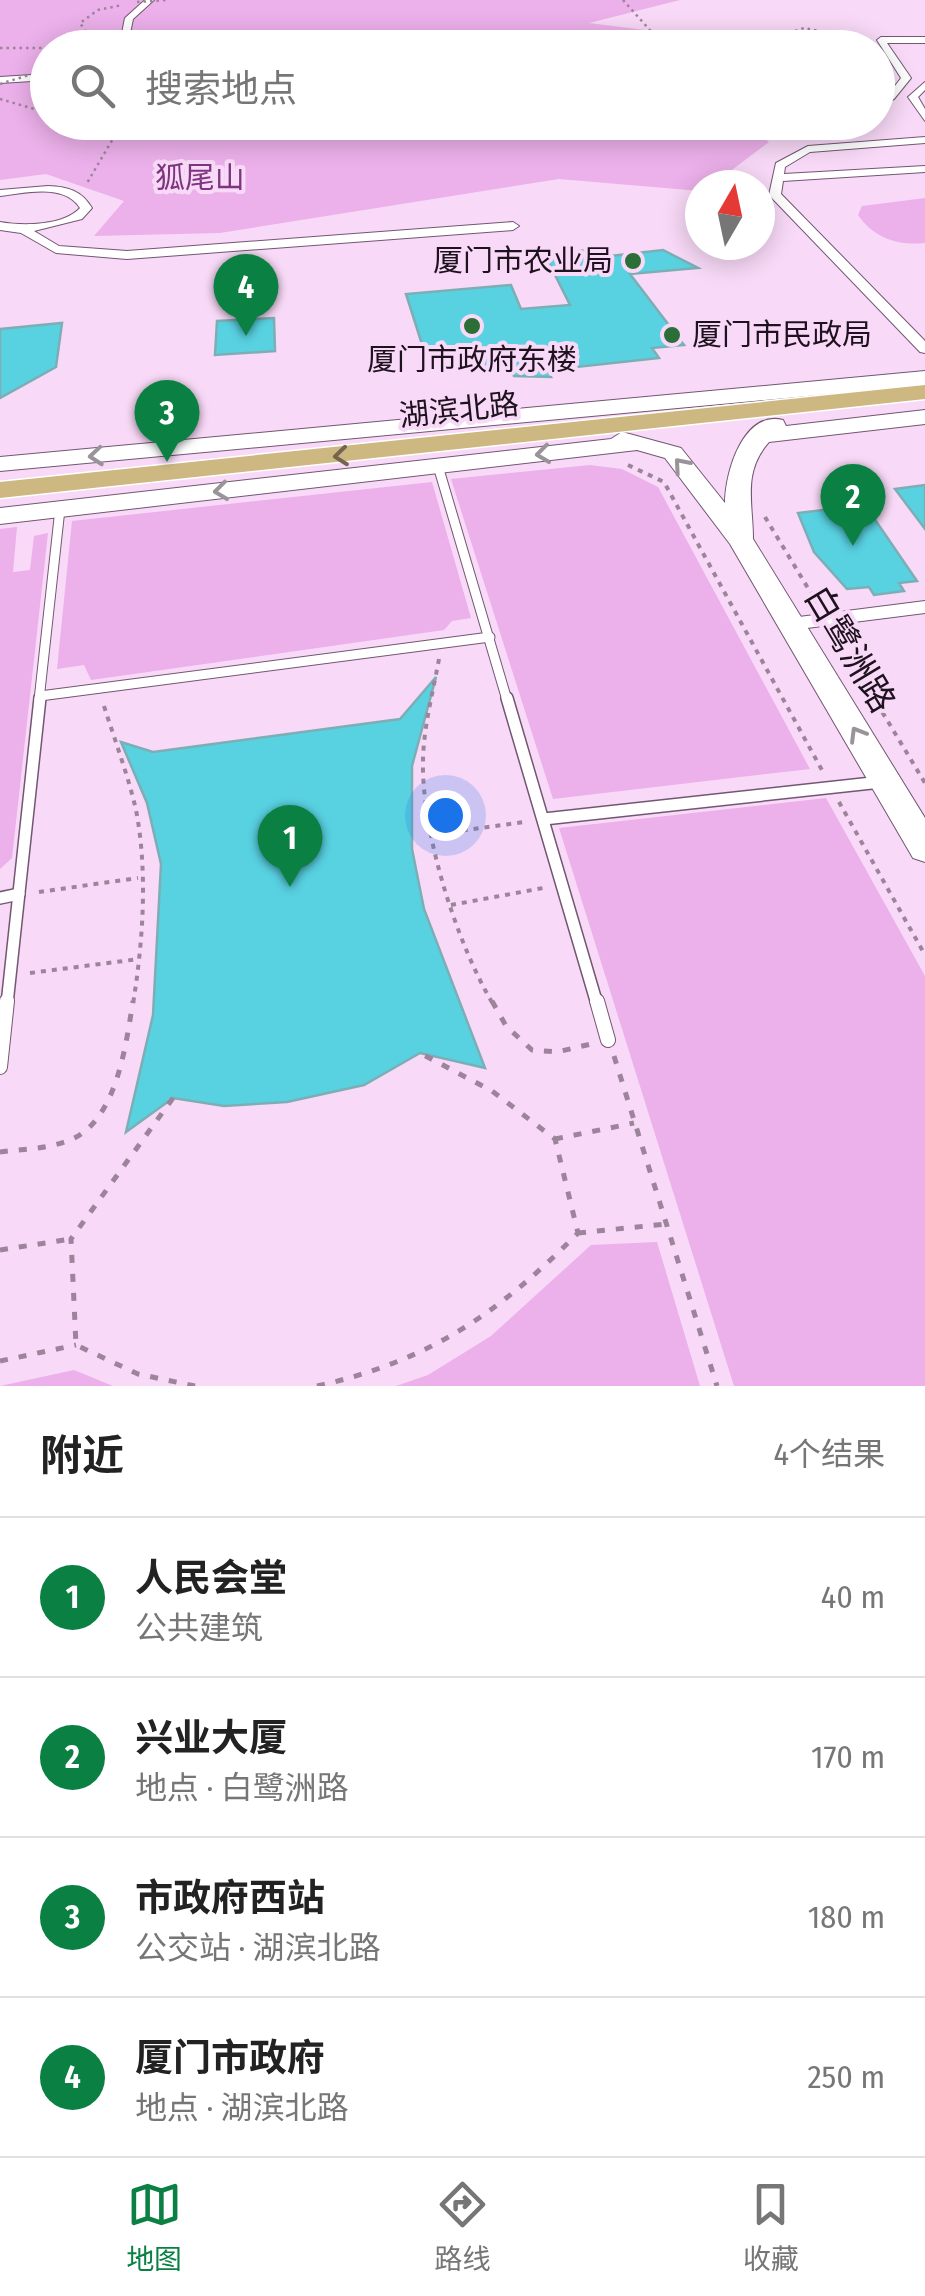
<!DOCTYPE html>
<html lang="zh">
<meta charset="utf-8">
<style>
body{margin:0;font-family:"Fira Sans Condensed","Noto Sans SC",sans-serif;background:#f6f6f6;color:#222}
.compass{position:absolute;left:685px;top:170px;width:90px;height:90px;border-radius:50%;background:#fff;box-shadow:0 5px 25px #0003;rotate:9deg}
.you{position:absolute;left:445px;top:815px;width:35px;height:35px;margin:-25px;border:8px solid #fff;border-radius:50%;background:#1a73e8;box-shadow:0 0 0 15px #1a73e833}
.badge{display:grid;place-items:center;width:65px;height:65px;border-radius:50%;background:#0b8043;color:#fff;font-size:32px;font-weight:700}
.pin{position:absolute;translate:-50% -82px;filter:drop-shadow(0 2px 5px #0008)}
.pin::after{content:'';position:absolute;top:52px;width:35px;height:30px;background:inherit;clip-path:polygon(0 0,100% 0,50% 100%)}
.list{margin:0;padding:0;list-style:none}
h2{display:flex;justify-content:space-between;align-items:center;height:130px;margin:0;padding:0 40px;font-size:42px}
h2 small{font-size:32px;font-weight:400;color:#767676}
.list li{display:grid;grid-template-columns:65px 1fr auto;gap:30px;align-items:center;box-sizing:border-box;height:160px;padding:0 40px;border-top:2px solid #e0e0e0}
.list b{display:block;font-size:38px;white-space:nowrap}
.list p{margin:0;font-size:32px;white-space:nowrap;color:#767676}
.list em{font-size:32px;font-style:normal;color:#767676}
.icon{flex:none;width:55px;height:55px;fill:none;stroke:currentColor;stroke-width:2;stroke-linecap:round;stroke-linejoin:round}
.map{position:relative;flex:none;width:925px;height:1386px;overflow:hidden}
.search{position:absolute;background:#fff;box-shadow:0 5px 25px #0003;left:30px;right:30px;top:30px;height:110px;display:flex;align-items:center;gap:25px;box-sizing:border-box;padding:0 35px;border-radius:55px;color:#767676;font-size:38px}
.sheet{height:770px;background:#fff}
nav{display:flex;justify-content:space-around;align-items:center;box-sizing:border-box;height:140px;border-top:2px solid #e0e0e0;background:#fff;font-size:28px;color:#767676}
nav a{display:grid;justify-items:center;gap:5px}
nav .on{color:#0b8043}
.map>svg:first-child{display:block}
.green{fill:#ecb0ea}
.building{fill:#58d1e1;stroke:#7eaeb5;stroke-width:2.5}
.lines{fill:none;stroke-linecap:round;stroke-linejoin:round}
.lane-far2-casing{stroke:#725771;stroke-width:11}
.lane-far1-casing{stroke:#725771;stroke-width:14}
.lane-casing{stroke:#725771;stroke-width:16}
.street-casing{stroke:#725771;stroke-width:2}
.secondary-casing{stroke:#725771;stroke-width:2}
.primary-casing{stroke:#fff;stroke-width:3}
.path-far2{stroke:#9c859b;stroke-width:2.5;stroke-dasharray:2.5 4;stroke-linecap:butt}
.path-far1{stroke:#9c859b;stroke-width:4;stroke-dasharray:5 6;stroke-linecap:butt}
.path{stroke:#9c859b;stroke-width:5;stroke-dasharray:8 11;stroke-linecap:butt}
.lane-far2{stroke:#fff;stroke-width:9}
.lane-far1{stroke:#fff;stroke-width:11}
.lane{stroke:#fff;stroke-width:14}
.street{fill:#fff;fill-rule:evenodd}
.secondary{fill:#fff;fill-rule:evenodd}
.primary{fill:#cdb881;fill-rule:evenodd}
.path-bridge{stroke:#9c859b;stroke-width:2.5;stroke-dasharray:2.5 4;stroke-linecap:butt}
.oneway{stroke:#999499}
.oneway2{stroke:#75654f}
.poi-dot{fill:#2c6e38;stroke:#f8d9f7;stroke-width:4}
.labels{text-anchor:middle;stroke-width:8;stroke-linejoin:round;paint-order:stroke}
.far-park-label{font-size:30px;fill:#7e357f;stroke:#f8d9f7}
.far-poi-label{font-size:30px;fill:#1d121d;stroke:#f8d9f7;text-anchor:end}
.far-street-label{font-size:30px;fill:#1d121d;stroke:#f8d9f7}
.street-label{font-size:35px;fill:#1d121d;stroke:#f8d9f7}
</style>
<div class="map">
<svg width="925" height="1386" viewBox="0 0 925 1386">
<rect width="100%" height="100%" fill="#f8d9f7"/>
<g class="green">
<polygon points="0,0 680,0 589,23 783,47 48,48 48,122 746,122 769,142 712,185 700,185 700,191 559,179 220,233 94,236 124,201 46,174 0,180"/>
<path d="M925 198V243C898 246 874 238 858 215L862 206Z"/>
<polygon points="590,465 622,469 658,487 810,769 553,799 451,479"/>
<polygon points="432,482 471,618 452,621 444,630 91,680 84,665 57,669 72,521"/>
<polygon points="17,527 13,572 30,570 34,536 48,533 12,858 0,869 0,529"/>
<polygon points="826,798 925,976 925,1386 734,1386 559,828"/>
<polygon points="657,1242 700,1386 396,1386 428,1375 491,1336 591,1245"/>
<polygon points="74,1370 113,1386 0,1386"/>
</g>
<g class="building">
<polygon points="592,250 601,257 663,250 698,268 630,274 684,345 652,348 659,358 548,370 551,377 514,376 507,363 473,368 426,357 406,294 511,285 521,309 570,305 544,253"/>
<polygon points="274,318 275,351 215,355 217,321"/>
<polygon points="62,323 56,367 0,398 0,329"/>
<polygon points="925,485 925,529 895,489"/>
<polygon points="865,505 917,581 899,583 904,591 874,595 869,587 847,589 814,552 798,513"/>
<polygon points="436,677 412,766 412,849 424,909 485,1068 420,1053 364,1085 287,1102 224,1106 173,1098 126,1132 153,1015 161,864 147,803 121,742 153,752 400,719"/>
</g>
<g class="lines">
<g class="lane-far2-casing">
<g id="lane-far2">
<polyline points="438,466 507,700"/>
<polyline points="40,696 490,637"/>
<polyline points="39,700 60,509"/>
</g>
</g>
<g class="lane-far1-casing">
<g id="lane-far1">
<polyline points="507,698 597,1004"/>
<polyline points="544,819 881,782"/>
<polyline points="0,898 19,894"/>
<polyline points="7,1004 40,698"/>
</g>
</g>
<g class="lane-casing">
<g id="lane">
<polyline points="597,1001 608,1040"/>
<polyline points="0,1067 7,1001"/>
</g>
</g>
<g class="street-casing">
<g id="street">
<polygon points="145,0 154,0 133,19 127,48 119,48 125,18"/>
<polygon points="881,37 925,37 925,43 887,43 911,78 894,99 878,106 878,100 888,95 901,78 877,40"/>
<polygon points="48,74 48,80 0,83 0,77"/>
<polygon points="925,82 925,90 918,97 925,109 925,121 908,97"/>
<polygon points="925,137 925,143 810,152 785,167 784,174 925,166 925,172 783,181 781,194 925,341 925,353 920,352 769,195 776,163 808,146"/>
<path d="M48 186C68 187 81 190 92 208L82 219 34 231 59 246 127 251 513 222 519 226 513 230 127 259 56 253 21 233 0 230V222C23 226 63 226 80 208 64 183 25 193 0 196V190Z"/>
<polygon points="925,601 925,613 791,630 782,624 791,618"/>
</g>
</g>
<g class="secondary-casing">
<g id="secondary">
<polygon points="925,371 925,385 0,471 0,457"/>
<path d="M925 410V424L769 442C742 472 753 503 753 539L925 818V862L913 858 730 544 665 458 637 450 0 524V508L611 439 622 432 681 448 725 503C725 473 743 410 783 420L786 426Z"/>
</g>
</g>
<g class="primary-casing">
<polygon id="primary" points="925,385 925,399 0,498 0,482"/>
</g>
<g class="path-far2">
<polyline points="623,0 656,37 658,48"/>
<polyline points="0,48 48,48"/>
<polyline points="97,48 80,23 98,10 122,5"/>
<polyline points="746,48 804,28 864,40"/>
<polyline points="0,99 48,113"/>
<polyline points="70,122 67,128 114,137 87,183"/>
<polyline points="549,122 571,127 633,122"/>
</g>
<g class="path-far1">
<polyline points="628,465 664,482 823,772"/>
<polyline points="765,517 817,603"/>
<polyline points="837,637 925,783"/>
<path d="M439 659C433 692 424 725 423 759 421 831 456 942 493 1004"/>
<path d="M104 706C115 741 128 775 136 810 148 872 143 942 133 1004"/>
<polyline points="839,802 925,955"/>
<polyline points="430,835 524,822"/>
<polyline points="39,892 138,878"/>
<polyline points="451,905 543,888"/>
<polyline points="30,973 139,959"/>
</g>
<g class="path">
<polyline points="492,1001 506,1026 532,1050 557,1052 591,1044"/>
<polyline points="614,1056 717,1386"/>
<polyline points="173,1098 71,1239 76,1345 138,1374 195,1386"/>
<polyline points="555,1139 634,1123"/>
<path d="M0 1152C23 1149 48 1149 70 1140 117 1121 126 1044 133 1001"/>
<polyline points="578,1233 666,1224"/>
<polyline points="0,1250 71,1239"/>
<polyline points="0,1361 76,1345"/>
<path d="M317 1386C429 1361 498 1314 578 1233L555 1139 492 1091 420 1053"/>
</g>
<use href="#lane-far2" class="lane-far2"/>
<use href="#lane-far1" class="lane-far1"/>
<use href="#lane" class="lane"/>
<use href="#street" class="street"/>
<use href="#secondary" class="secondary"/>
<use href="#primary" class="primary"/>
<g class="path-bridge">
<polyline points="137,2 167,0"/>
<polyline points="0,84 48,69"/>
</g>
</g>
<defs><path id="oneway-chevron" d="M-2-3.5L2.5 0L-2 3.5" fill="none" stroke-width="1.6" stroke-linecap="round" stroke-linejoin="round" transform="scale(2.5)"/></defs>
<g class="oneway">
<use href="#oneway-chevron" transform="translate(543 454) rotate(173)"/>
<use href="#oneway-chevron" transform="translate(96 456) rotate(175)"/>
<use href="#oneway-chevron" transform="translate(681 465) rotate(-131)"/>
<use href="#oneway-chevron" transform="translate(221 491) rotate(173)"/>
<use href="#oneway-chevron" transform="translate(857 734) rotate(-121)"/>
</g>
<use class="oneway2" href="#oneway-chevron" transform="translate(341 456) rotate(174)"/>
<g class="poi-dot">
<circle cx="633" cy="261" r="10"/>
<circle cx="472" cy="326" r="10"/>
<circle cx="672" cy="335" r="10"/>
</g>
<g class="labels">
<g class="far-park-label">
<text x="200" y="188">狐尾山</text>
</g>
<g class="far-poi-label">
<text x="613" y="271">厦门市农业局</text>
<text x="692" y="345" text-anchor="start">厦门市民政局</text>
<text x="472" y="370" text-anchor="middle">厦门市政府东楼</text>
</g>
<g class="far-street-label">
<text transform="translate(459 410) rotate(-6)" y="10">湖滨北路</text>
</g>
<g class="street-label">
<text transform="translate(850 649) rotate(59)" y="12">白鹭洲路</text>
</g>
</g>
</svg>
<svg class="compass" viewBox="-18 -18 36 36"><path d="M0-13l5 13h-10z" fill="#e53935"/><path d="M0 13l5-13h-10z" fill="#767676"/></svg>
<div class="you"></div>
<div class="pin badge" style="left:290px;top:887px">1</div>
<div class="pin badge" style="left:853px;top:546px">2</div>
<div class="pin badge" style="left:167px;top:462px">3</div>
<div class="pin badge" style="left:246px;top:336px">4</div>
<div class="search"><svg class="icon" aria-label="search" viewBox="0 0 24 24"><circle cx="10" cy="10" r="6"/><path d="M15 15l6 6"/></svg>搜索地点</div>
</div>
<section class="sheet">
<h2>附近<small>4个结果</small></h2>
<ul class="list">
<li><span class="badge">1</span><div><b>人民会堂</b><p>公共建筑</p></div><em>40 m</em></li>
<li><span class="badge">2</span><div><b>兴业大厦</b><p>地点 · 白鹭洲路</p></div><em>170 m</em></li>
<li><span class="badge">3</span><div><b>市政府西站</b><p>公交站 · 湖滨北路</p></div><em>180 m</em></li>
<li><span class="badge">4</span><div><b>厦门市政府</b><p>地点 · 湖滨北路</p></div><em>250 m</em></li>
</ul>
</section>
<nav>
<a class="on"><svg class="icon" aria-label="map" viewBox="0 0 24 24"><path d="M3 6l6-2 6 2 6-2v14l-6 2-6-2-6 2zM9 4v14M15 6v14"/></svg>地图</a>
<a><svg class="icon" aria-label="directions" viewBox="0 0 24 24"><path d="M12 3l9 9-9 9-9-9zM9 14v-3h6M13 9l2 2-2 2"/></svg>路线</a>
<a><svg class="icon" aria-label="saved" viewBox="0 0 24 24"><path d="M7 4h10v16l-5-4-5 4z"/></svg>收藏</a>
</nav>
